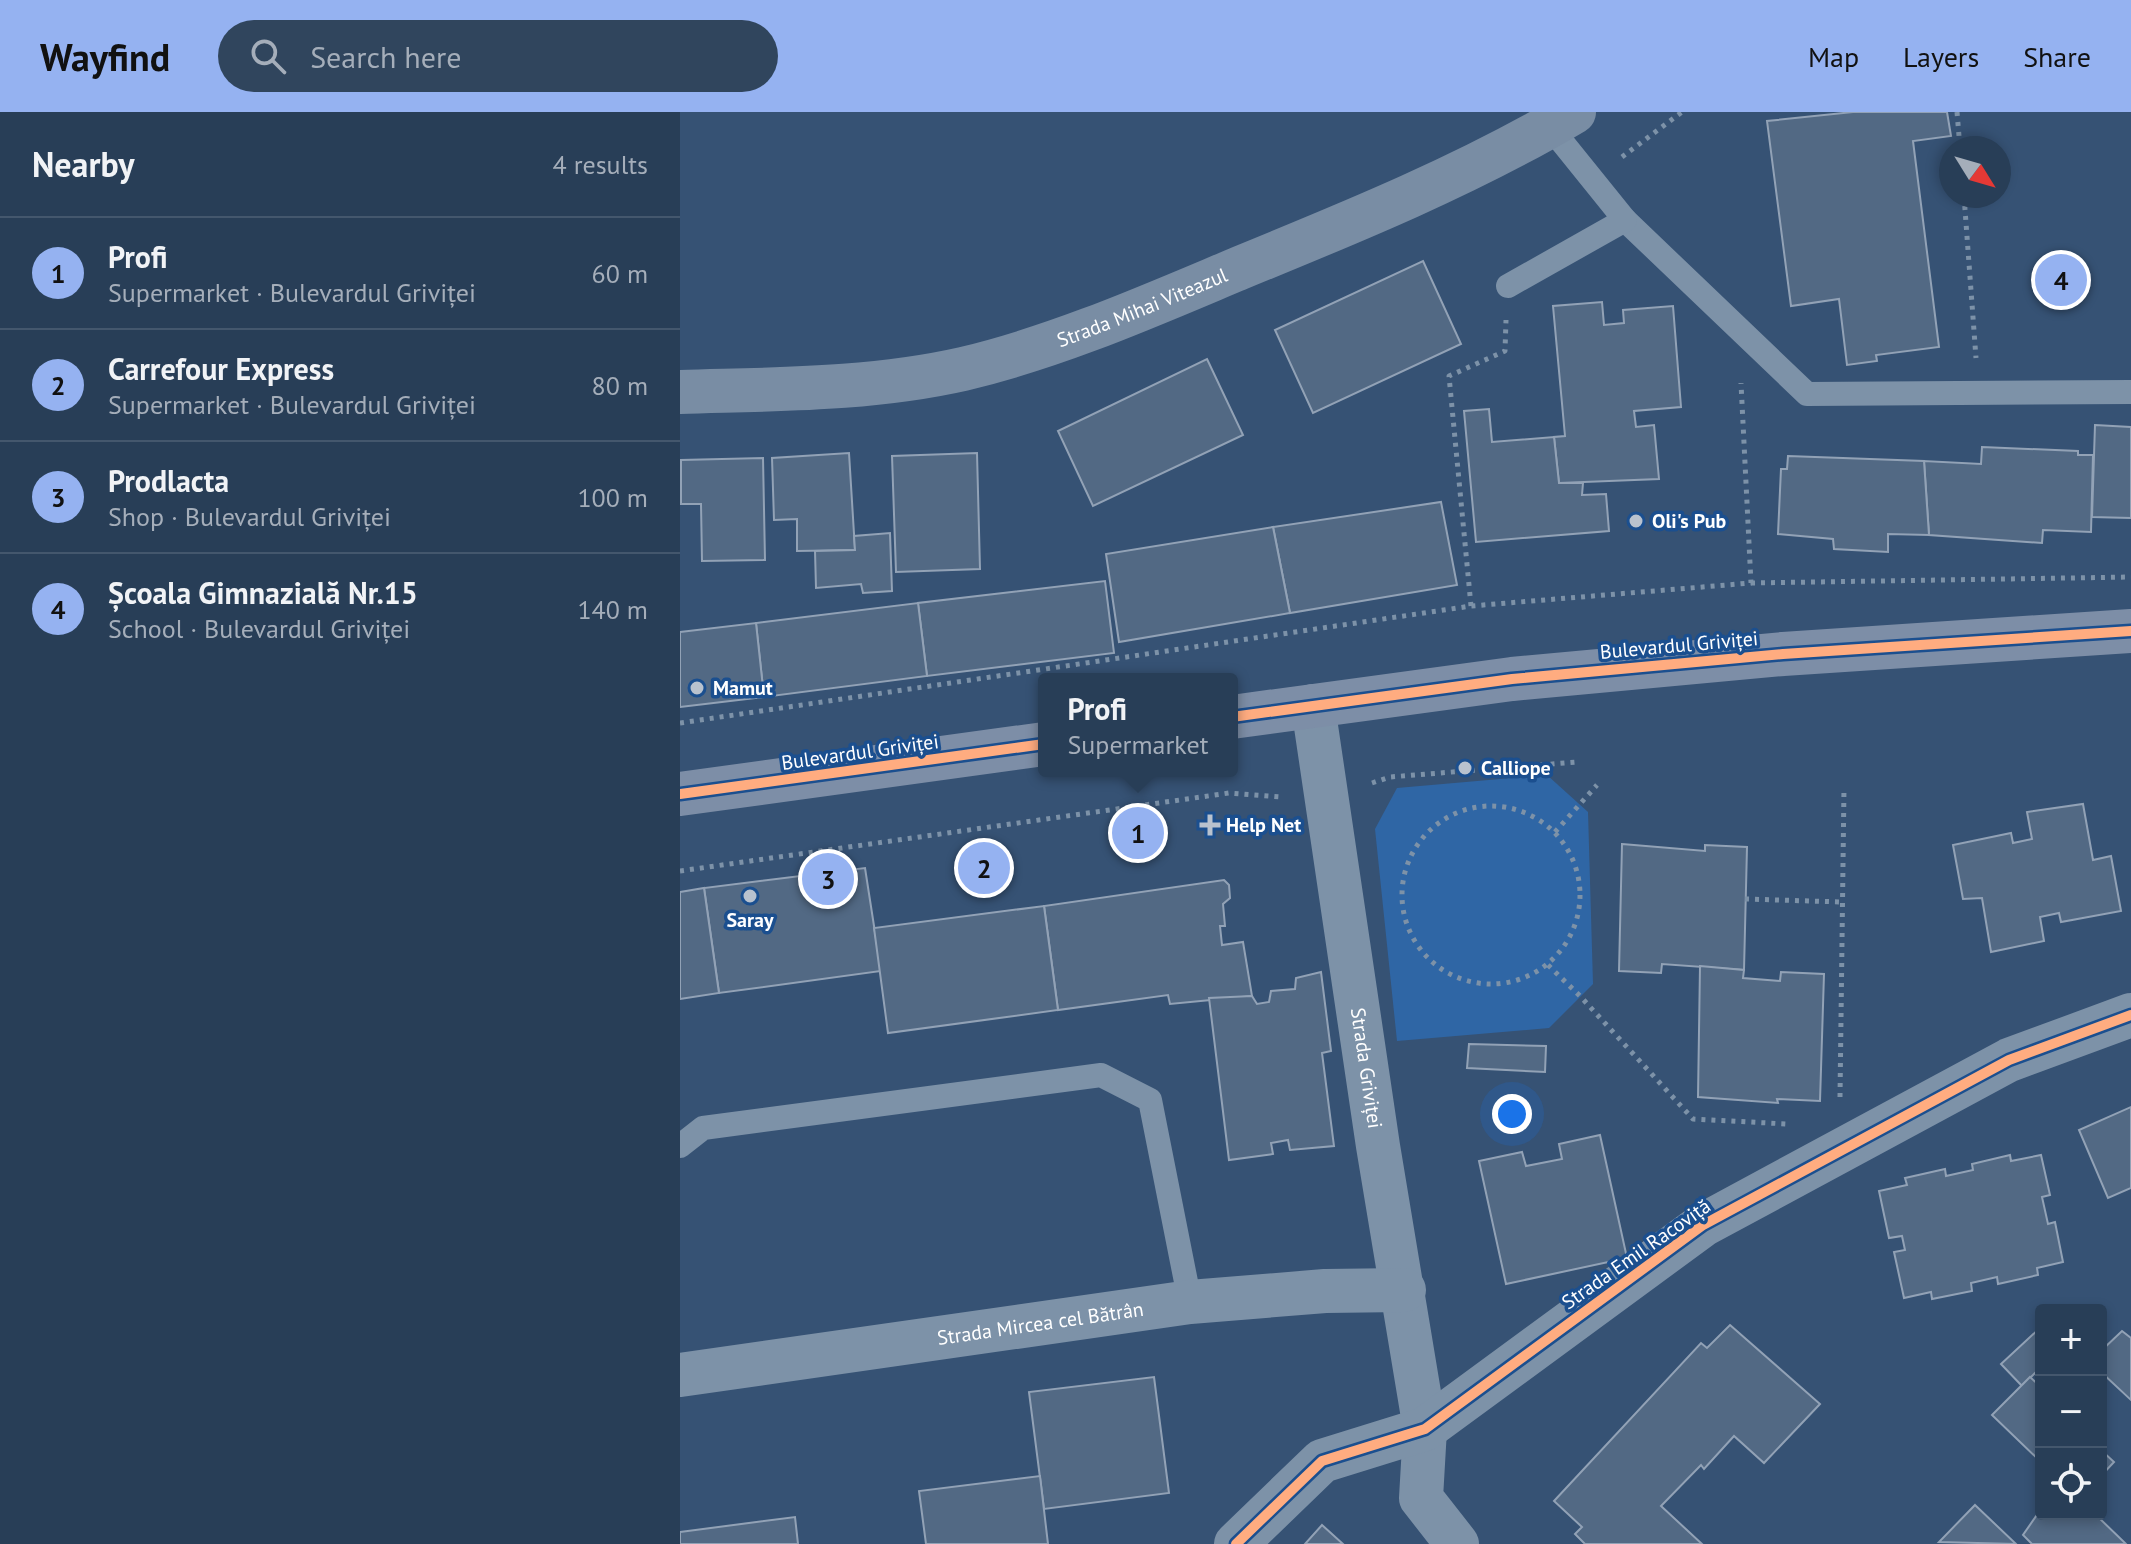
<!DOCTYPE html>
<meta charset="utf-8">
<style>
body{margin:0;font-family:"PT Sans",sans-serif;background:#30455d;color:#f1f3f6}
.controls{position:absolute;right:24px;bottom:24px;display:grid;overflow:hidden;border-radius:8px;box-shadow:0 4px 12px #0003}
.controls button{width:72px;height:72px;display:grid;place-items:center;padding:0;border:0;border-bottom:2px solid #44576d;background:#283e57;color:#f1f3f6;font:40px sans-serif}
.compass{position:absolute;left:1259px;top:24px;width:72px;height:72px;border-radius:50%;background:#283e57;box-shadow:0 4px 12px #0003;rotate:127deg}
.you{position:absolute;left:832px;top:1002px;width:28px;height:28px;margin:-20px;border:6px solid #fff;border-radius:50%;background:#1a73e8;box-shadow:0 0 0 12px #1a73e833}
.badge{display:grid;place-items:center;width:52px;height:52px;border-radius:50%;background:#95b2f1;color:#111;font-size:26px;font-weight:700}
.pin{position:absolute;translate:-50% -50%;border:4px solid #fff;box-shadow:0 2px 8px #0006}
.popup{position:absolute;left:358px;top:561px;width:200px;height:104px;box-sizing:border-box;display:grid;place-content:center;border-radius:8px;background:#283e57;filter:drop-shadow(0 2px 6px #0005);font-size:26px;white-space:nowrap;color:#a5aeba}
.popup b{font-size:30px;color:#f1f3f6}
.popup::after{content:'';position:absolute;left:50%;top:100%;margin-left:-16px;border:16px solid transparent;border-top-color:#283e57}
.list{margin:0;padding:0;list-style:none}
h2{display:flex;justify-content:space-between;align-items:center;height:104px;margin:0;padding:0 32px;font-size:34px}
h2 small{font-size:26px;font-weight:400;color:#a5aeba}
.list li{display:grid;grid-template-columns:52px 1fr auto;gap:24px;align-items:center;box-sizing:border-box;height:112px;padding:0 32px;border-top:2px solid #44576d}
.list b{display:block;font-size:30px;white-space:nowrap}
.list p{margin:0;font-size:26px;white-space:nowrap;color:#a5aeba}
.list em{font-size:26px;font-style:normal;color:#a5aeba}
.icon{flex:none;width:44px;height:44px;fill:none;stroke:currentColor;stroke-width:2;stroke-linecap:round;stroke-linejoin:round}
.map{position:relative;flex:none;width:1451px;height:1432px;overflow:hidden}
header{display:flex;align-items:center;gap:48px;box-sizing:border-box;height:112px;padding:0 40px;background:#95b2f1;color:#111}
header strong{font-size:38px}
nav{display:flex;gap:44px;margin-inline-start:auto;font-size:28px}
.search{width:560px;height:72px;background:#30455d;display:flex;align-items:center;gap:20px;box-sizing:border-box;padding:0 28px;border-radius:44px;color:#a5aeba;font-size:30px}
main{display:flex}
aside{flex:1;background:#283e57}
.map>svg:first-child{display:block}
.green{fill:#2f66a5}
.building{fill:#526984;stroke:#92a2b6;stroke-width:2}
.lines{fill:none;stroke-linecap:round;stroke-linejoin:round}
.path{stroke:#7d92a8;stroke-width:5;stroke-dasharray:4 6;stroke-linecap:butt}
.lane{stroke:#7d92a8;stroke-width:24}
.street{stroke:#7d92a8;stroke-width:44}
.secondary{stroke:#798da4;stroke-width:44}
.primary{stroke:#7d8ea7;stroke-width:44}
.cycleway-casing{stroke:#1b4f8f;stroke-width:15}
.cycleway{stroke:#ffac80;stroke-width:10}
.poi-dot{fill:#b9c2ce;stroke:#1b4f8f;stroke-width:3}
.labels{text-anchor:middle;stroke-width:7;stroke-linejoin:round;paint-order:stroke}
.street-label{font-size:20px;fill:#fff;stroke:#1b4f8f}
.poi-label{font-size:20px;font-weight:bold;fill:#fff;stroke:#1b4f8f;text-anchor:start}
</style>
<header>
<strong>Wayfind</strong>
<div class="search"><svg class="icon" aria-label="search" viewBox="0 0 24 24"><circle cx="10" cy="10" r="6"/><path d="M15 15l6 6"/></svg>Search here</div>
<nav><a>Map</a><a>Layers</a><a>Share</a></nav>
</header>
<main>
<aside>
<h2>Nearby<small>4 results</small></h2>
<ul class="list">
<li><span class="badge">1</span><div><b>Profi</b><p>Supermarket · Bulevardul Griviței</p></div><em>60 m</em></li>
<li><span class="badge">2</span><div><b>Carrefour Express</b><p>Supermarket · Bulevardul Griviței</p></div><em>80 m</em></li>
<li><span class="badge">3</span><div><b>Prodlacta</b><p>Shop · Bulevardul Griviței</p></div><em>100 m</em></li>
<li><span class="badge">4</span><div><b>Școala Gimnazială Nr.15</b><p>School · Bulevardul Griviței</p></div><em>140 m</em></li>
</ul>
</aside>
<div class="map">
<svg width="1451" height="1432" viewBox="0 0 1451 1432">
<rect width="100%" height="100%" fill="#365274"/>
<polygon class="green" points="867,663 908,700 913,872 869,916 717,929 695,717 717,676"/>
<g class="building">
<polygon points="1173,0 1267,0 1271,24 1233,29 1259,235 1196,243 1197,249 1167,253 1159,187 1111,194 1087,9"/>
<polygon points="743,149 781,232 633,301 595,218"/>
<polygon points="922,190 924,213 944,211 943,198 993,194 1001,295 954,299 956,315 974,313 979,367 879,371 874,325 885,324 873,194"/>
<polygon points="527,247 563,323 413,394 378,319"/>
<polygon points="809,297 812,330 874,325 879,371 903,371 902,383 926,382 929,419 796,430 784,299"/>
<polygon points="1415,313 1451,315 1451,406 1412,405"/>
<polygon points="1302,335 1398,339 1398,343 1413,343 1411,420 1363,418 1362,431 1249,423 1244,349 1301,352"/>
<polygon points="169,341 175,438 117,439 117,407 94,408 92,346"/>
<polygon points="297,341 300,457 216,460 212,344"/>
<polygon points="1108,344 1244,349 1249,423 1208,422 1208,440 1154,437 1153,427 1098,422 1101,357 1107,357"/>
<polygon points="83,346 85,448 22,449 21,392 1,392 1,348"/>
<polygon points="761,390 777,473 610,501 593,415"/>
<polygon points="593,415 610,501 439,530 426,442"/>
<polygon points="210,421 212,479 183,481 181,472 136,476 135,439 175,438 174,424"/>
<polygon points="425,469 434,541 247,564 238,491"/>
<polygon points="238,491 247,564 84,585 76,511"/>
<polygon points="76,511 84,585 0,595 0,520"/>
<polygon points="1403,692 1413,748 1431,744 1441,799 1381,810 1379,801 1360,805 1364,829 1311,840 1302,786 1283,787 1273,733 1331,721 1333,731 1352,727 1347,700"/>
<polygon points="942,732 1025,739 1025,733 1067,735 1064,858 982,852 981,861 939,859"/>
<polygon points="185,756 201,859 39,881 24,776"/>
<polygon points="544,768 549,773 550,786 543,792 545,814 540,814 542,833 563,830 572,884 490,892 488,883 378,898 364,794"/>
<polygon points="24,776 39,881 0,887 0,780"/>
<polygon points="364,794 378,898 208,921 194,816"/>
<polygon points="1020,854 1064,858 1063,866 1100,869 1101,860 1144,862 1140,989 1097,987 1098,991 1018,985"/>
<polygon points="641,860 651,939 642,941 654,1034 610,1038 608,1028 591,1031 593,1042 549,1048 529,886 572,884 577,892 589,890 591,879 615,877 616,866"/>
<polygon points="789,932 866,934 865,960 787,956"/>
<polygon points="1451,995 1451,1076 1428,1086 1399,1018"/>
<polygon points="920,1023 947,1146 826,1172 799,1049 842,1040 846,1054 882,1047 879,1032"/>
<polygon points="1330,1043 1331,1049 1361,1043 1370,1083 1362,1085 1368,1112 1375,1110 1383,1150 1357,1156 1358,1163 1318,1172 1317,1165 1291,1171 1292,1179 1252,1187 1251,1180 1224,1186 1214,1140 1225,1138 1222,1124 1209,1126 1199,1079 1227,1073 1225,1066 1265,1057 1266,1064 1293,1058 1292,1052"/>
<polygon points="1050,1213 1140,1292 1084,1351 1054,1324 1024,1357 1021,1353 981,1394 1022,1432 905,1432 895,1422 902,1415 874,1389 1021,1231 1027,1236"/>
<polygon points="1361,1215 1361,1255 1342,1274 1321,1252"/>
<polygon points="1442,1219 1451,1226 1451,1288 1421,1260 1421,1239"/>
<polygon points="474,1265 489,1381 364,1397 349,1280"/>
<polygon points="1350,1265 1361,1275 1361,1350 1312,1303"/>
<polygon points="1421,1338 1434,1350 1421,1364"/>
<polygon points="360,1364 368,1432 246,1432 239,1379"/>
<polygon points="1295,1393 1336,1432 1259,1430"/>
<polygon points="1361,1397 1361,1402 1415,1402 1446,1432 1352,1432 1343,1423"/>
<polygon points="115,1405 118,1432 0,1432 0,1420"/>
<polygon points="642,1413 663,1432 625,1432"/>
</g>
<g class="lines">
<g class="path">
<polyline points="1277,0 1280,36"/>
<polyline points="942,45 1002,0"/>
<polyline points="1284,84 1296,246"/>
<polyline points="1071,471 1451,465"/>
<polyline points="791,494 769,264 825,239 826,208"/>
<polyline points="0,611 791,494 1071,471 1061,271"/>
<polyline points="692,671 710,665 897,650"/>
<circle cx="811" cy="783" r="89"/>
<polyline points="875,720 917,673"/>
<polyline points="0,759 549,681 601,685"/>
<polyline points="1065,787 1162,790"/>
<polyline points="868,853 900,884 1013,1007 1107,1012"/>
<polyline points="1160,985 1164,675"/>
</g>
<g class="lane">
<polyline points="945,108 1127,282 1451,280"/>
<polyline points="828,174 945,108 870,15"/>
<polyline points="0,1034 23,1016 421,963 470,988 510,1190"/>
</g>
<g class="street">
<path id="s1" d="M633 594 698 1034 745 1317 741 1386 777 1432"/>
<path id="s2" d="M0 1263 510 1190 645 1179 724 1178"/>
<polyline points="556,1432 642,1349 745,1317 1023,1113 1329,948 1451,903"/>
</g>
<path class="secondary" id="s3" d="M0 280C94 277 190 278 283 257 376 235 467 195 555 158 670 111 788 63 894 0"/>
<g class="primary">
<polyline points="552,605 832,567 1103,542 1451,519"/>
<polyline points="0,682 364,632"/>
</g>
<g class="cycleway-casing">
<g id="cycleway">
<polyline points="552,605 832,567 1103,542 1451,519"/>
<polyline points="0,682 364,632"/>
<polyline points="556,1432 642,1349 745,1317 1023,1113 1329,948 1451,903"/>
</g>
</g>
<use href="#cycleway" class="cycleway"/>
</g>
<g class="poi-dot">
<circle cx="956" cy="409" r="8"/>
<circle cx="17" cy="576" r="8"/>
<circle cx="785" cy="656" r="8"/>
<path d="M526 701h8v8h8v8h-8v8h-8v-8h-8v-8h8z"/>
<circle cx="70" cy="784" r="8"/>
</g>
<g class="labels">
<g class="street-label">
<text dy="7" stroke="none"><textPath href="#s3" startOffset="474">Strada Mihai Viteazul</textPath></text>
<text transform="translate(999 533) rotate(-5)" y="7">Bulevardul Griviței</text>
<text transform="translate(180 640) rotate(-8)" y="7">Bulevardul Griviței</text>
<text dy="7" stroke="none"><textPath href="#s1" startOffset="366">Strada Griviței</textPath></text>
<text transform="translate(956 1142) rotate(-35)" y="7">Strada Emil Racoviță</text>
<text dy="7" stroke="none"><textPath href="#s2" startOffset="364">Strada Mircea cel Bătrân</textPath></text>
</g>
<g class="poi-label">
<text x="972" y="416">Oli's Pub</text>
<text x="33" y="583">Mamut</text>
<text x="801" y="663">Calliope</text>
<text x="546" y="720">Help Net</text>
<text x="70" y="815" text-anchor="middle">Saray</text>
</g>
</g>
</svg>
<div class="controls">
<button>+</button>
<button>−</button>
<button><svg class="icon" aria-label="locate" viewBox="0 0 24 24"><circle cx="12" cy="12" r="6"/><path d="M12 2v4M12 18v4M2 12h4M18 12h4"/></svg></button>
</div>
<svg class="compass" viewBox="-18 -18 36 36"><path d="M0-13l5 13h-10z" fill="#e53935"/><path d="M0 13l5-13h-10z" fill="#a5aeba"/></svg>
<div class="you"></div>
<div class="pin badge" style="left:458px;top:721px">1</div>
<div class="popup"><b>Profi</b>Supermarket</div>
<div class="pin badge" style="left:304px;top:756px">2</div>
<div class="pin badge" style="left:148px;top:767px">3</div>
<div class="pin badge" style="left:1381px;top:168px">4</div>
</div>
</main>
